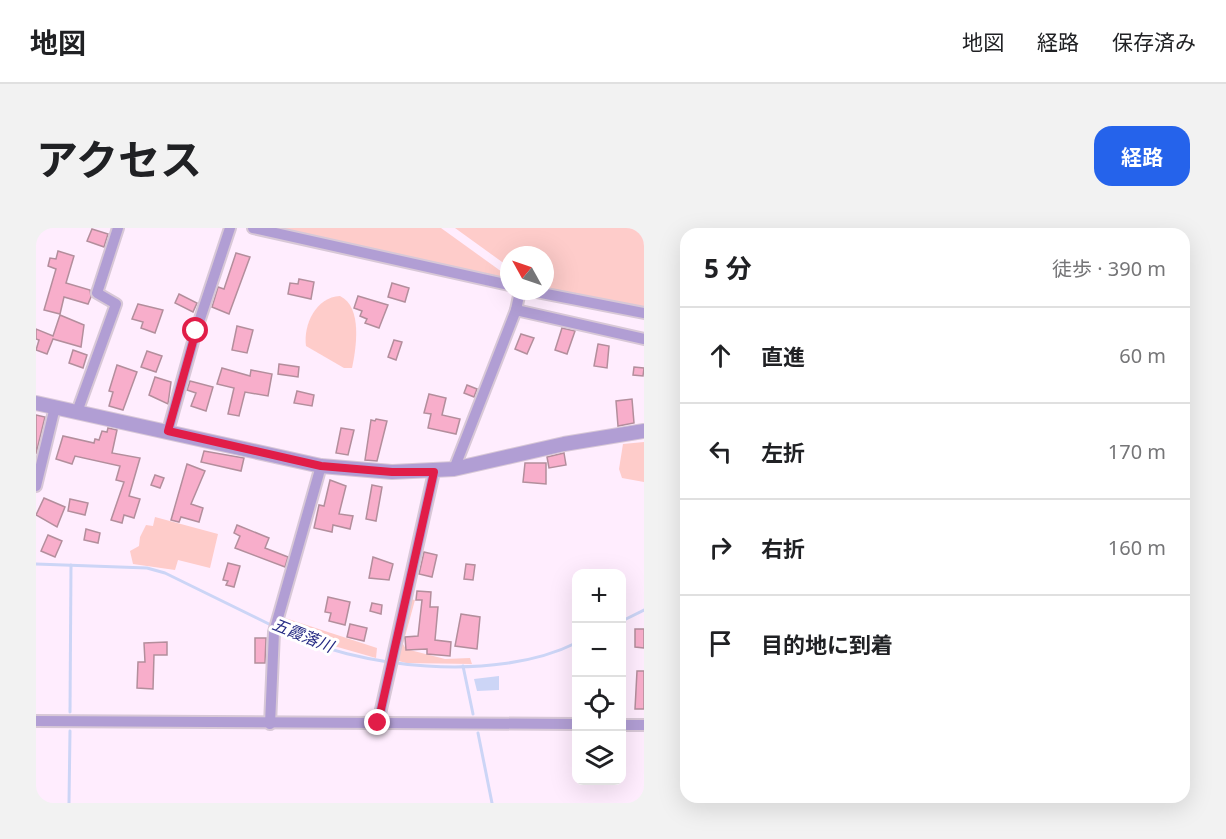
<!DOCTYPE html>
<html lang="ja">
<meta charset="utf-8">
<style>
body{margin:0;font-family:"Noto Sans","Noto Sans JP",sans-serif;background:#f2f2f2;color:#202124}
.controls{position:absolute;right:18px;bottom:18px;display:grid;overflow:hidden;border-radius:12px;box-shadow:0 6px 24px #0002}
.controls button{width:54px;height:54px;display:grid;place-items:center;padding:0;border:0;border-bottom:2px solid #e0e0e0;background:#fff;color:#202124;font:30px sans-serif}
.compass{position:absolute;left:464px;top:18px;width:54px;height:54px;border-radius:50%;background:#fff;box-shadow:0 6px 24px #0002;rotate:310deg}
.stop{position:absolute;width:18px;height:18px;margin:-14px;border:4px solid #e11d48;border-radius:50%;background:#fff}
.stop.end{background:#e11d48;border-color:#fff;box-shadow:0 2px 6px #0008}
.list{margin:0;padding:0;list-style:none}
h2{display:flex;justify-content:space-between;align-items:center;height:78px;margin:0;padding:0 24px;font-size:26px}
h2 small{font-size:20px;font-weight:400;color:#757577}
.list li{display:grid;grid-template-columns:39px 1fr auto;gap:18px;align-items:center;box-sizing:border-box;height:96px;padding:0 24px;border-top:2px solid #e0e0e0}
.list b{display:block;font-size:22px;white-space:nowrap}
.list em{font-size:20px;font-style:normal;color:#757577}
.icon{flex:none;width:33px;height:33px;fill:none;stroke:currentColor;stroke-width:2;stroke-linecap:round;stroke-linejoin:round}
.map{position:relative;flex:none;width:608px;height:575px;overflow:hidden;border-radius:18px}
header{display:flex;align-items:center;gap:36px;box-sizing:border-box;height:84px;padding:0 30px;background:#fff;border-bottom:2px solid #e0e0e0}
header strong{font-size:28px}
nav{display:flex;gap:33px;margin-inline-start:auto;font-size:21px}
.intro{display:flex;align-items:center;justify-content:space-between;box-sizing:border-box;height:144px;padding:0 36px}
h1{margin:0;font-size:42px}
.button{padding:15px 27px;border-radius:18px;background:#2563eb;color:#fff;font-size:21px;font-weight:700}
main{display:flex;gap:36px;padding:0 36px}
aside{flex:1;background:#fff;border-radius:18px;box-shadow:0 6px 24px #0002}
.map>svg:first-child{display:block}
.green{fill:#feccca}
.water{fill:#ccd5f6}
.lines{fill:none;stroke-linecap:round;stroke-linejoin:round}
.stream{stroke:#ccd5f6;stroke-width:3}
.building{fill:#f8aecb;stroke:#b38e9c;stroke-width:1.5}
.minor-casing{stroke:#d8c8d7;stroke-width:14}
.tertiary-casing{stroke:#d8c8d7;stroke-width:16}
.minor{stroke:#b19ed4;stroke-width:10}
.tertiary{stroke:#b19ed4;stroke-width:14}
.route{stroke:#e11d48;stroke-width:8}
.labels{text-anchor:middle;stroke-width:6;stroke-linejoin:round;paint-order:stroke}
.water-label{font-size:16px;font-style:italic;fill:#242983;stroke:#fff}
</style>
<header>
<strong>地図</strong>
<nav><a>地図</a><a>経路</a><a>保存済み</a></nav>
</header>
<div class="intro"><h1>アクセス</h1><a class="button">経路</a></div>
<main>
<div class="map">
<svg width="608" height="575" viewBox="0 0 608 575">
<rect width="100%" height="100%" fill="#ffedfe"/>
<g class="green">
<polygon points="238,0 405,0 473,49 473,53"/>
<polygon points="419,0 608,0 608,79 509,60 509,27 473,27 473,39"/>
<path d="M304 68C327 79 320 121 316 140H308L270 118C267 97 280 69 304 68Z"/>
<polygon points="608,214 608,254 586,250 583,241 587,216"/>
<polygon points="119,289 182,306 174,340 142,332 139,342 97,336 94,323 103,318 104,309 110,297 117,298"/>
<polygon points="373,371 379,372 367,416 370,421 409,431 434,430 436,436 370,435 359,432"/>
<polygon points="246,389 341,420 340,430 284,414 243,398"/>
</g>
<polygon class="water" points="463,448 463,462 441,463 438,451"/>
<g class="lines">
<g class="stream">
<polyline points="0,336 111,340 129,345 237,398"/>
<polyline points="586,393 608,382"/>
<path d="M243 401C321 441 460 455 540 415"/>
<polyline points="427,438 437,486"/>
<polyline points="34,484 35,337"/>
<polyline points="442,505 456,575"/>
<polyline points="33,575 34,503"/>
</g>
</g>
<g class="building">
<polygon points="56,1 72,6 68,19 51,13"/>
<polygon points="22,23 38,28 30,55 54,62 55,69 52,76 28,69 24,86 8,82 20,41 12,38 14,30 20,31"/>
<polygon points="200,25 214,29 193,86 176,79 182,59 188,61"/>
<polygon points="263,51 278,54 275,71 252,66 254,55 262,56"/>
<polygon points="356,55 373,60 369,74 352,69"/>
<polygon points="143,66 161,75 157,84 139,75"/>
<polygon points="322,68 352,77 343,100 329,95 331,91 324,88 326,83 318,80"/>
<polygon points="102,76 127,82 119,105 105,100 107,94 96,91"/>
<polygon points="24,87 48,97 45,119 17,111 11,126 0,122 3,112 0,111 0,101 17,108"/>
<polygon points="201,98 217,102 211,125 196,122"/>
<polygon points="526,100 539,103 531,126 519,122"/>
<polygon points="485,106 498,110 491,126 479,121"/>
<polygon points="358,112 366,114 360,132 352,129"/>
<polygon points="562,116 573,118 571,140 558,138"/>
<polygon points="37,122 51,127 47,140 33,135"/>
<polygon points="111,123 126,128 120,144 105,139"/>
<polygon points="243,136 263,139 262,149 242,146"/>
<polygon points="81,137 101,144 87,182 73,178 77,164 73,163"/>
<polygon points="598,139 608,140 607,148 597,147"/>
<polygon points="186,140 214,148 215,142 236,146 232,168 209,164 203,188 192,186 198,160 181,156"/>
<polygon points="119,149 135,154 132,176 113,167"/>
<polygon points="154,153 177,159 170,183 155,178 160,165 151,162"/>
<polygon points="431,157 441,161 438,169 428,165"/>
<polygon points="261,163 278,167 276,178 258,175"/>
<polygon points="393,166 410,170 406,187 424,191 420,206 392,200 395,186 388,185"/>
<polygon points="596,171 598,195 582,198 580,173"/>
<polygon points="0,187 9,189 0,226"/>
<polygon points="340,191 351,193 341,233 329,232 335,192 339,193"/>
<polygon points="72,200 81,202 76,225 104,230 93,268 104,271 98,290 88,287 86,295 75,292 88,254 80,252 84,238 39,228 36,236 20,231 27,208 58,215 59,211 63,212 66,203 71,204"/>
<polygon points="305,200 318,202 312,227 300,225"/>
<polygon points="168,223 208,230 205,243 165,234"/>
<polygon points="528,225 530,237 513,240 511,229"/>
<polygon points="489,235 510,235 510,256 487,254"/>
<polygon points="151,236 169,243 155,276 167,280 163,294 145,289 143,294 135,292"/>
<polygon points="119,247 128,250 124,260 115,257"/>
<polygon points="294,252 310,258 303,286 317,288 314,301 297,297 296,304 278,300 283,277 288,278"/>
<polygon points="336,257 346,259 340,293 330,291"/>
<polygon points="8,270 29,279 21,299 0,287"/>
<polygon points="34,271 52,275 49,287 32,283"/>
<polygon points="201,297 233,310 229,320 252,329 249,339 199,320 204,308 198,305"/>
<polygon points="50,301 64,305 62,315 48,312"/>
<polygon points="12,307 26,313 19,329 5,323"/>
<polygon points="388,324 401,327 396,349 383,346"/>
<polygon points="337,329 357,336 353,352 333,350"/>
<polygon points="192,335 204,338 198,359 190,357 192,353 187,352"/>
<polygon points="430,336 439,337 437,352 428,351"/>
<polygon points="381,363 395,364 394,379 402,379 399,412 415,414 414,428 391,426 391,421 370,422 369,409 382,408 386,372 380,372"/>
<polygon points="292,369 314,374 309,397 293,393 295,385 289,384"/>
<polygon points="336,375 346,377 345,386 334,383"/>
<polygon points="425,386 444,389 441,421 419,418"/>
<polygon points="314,396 331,400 328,413 311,409"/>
<polygon points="599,401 608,401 608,420 599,419"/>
<polygon points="219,410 230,410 229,435 219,435"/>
<polygon points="131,414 131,427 118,427 117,461 101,460 102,434 109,434 108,415"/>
<polygon points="601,443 608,443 608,481 599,481"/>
</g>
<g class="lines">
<g class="minor-casing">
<g id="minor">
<polyline points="217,0 473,57"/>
<polyline points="495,63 608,85"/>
<polyline points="480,82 608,111"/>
<polyline points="41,184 80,76 61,65 82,0"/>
<polyline points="132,203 160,103 194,0"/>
<polyline points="418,241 480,82 484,63"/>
<polyline points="0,258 19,179"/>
<polyline points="0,493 540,496"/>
<polyline points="342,495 398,244"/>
<polyline points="234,496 238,404 285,238"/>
<polyline points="586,497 608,497"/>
</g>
</g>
<g class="tertiary-casing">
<polyline id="tertiary" points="0,175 285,238 356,244 418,241 528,216 608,203"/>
</g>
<use href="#minor" class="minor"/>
<use href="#tertiary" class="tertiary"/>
</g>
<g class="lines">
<polyline class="route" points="160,103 132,203 285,238 356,244 398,244 342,495"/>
</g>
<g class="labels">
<g class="water-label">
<text transform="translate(267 407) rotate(22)" y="6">五霞落川</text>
</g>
</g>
</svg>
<div class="controls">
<button>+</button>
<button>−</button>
<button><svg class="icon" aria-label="locate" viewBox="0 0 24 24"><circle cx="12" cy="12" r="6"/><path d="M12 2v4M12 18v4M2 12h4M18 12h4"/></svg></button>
<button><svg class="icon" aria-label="layers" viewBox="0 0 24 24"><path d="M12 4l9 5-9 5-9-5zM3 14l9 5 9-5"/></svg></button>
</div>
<svg class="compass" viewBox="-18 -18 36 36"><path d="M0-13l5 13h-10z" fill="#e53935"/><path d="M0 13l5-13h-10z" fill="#757577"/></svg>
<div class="stop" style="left:160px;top:103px"></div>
<div class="stop end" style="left:342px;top:495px"></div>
</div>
<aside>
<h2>5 分<small>徒歩 · 390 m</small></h2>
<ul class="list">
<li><svg class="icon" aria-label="ahead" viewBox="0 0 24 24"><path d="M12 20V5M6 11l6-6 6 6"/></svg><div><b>直進</b></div><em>60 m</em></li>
<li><svg class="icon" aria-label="left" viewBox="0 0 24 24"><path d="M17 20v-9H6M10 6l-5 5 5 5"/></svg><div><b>左折</b></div><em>170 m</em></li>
<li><svg class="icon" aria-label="right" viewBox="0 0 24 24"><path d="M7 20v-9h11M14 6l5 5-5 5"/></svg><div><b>右折</b></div><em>160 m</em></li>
<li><svg class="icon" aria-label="arrive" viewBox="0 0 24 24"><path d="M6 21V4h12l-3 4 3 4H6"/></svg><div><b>目的地に到着</b></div></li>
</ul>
</aside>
</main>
